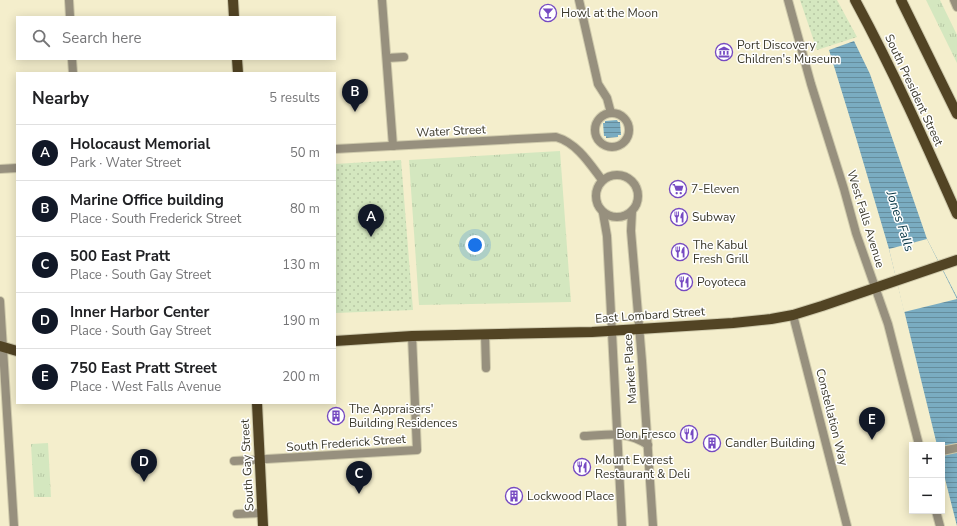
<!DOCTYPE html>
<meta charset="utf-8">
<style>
body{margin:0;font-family:"Nunito Sans",sans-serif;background:#f2f2f2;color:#202124}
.controls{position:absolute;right:12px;bottom:12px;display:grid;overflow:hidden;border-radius:0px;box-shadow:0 2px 10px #0003}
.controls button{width:36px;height:36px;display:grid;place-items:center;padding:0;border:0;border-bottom:1px solid #e0e0e0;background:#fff;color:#202124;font:20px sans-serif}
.you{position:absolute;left:475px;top:245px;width:14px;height:14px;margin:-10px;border:3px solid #fff;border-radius:50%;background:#1a73e8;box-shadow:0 0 0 6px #1a73e833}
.badge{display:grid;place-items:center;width:26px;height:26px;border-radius:50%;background:#111827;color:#fff;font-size:13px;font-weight:700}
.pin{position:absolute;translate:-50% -33px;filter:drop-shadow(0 1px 2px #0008)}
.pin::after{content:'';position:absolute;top:21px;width:14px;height:12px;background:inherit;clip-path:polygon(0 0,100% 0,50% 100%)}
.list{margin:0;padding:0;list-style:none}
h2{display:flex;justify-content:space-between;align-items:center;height:52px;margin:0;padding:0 16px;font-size:17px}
h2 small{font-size:13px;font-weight:400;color:#757577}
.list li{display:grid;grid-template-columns:26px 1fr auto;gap:12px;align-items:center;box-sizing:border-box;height:56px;padding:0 16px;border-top:1px solid #e0e0e0}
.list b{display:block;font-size:15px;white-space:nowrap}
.list p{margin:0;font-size:13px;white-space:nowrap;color:#757577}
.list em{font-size:13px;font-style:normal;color:#757577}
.icon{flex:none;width:22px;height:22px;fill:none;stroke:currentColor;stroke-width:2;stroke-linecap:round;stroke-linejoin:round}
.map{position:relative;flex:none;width:957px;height:526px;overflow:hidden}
.search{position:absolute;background:#fff;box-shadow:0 2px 10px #0003;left:16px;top:16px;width:320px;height:44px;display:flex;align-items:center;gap:10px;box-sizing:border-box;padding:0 14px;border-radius:0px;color:#757577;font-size:15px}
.panel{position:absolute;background:#fff;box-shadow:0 2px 10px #0003;left:16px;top:72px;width:320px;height:332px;border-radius:0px}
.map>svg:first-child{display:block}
.grass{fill:url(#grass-tufts)}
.park{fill:url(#park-dots)}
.water{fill:url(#water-rules)}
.pier{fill:#f4eecc}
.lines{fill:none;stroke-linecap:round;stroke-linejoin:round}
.lane-casing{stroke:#cfcaac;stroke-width:10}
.street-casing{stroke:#cfcaac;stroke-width:10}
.primary-casing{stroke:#cfcaac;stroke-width:12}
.lane{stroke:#97907e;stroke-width:8}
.street{stroke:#97907e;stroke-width:8}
.primary{stroke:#524424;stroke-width:10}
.labels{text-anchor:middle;stroke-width:3;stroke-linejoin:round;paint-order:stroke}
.poi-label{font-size:12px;fill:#3b392b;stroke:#fff;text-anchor:start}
.street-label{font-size:12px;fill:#3b392b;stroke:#fff}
.water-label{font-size:13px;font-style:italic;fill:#073646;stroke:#fff}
</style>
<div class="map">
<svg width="957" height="526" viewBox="0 0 957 526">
<defs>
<pattern id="grass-tufts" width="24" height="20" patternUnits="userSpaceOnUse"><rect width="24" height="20" fill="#d4e7bf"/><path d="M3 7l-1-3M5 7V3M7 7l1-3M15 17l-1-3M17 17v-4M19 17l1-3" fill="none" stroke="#b7c7a4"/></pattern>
<pattern id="park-dots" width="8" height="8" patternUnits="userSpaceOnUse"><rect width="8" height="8" fill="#d4e7bf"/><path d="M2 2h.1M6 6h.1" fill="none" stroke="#b7c7a4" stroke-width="1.8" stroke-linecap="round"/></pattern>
<pattern id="water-rules" width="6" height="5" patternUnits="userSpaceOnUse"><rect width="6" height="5" fill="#7aacc1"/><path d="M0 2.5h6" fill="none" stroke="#658d9d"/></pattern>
</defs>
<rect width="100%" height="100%" fill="#f4eecc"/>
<g class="grass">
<polygon points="926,0 940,0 957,35 957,63"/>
<polygon points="560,151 571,302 419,305 409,160"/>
<polygon points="48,443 51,497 34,497 31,444"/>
</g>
<g class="park">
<polygon points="800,0 837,0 857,37 817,50"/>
<polygon points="401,160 413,310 335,313 335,164"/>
</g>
<g class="water">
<polygon points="854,41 870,74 927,239 957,297 957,526 942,467 942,445 937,445 889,249 857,141 829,50"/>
<polygon points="617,120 618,122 620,122 621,135 618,135 618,137 606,138 606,136 604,136 603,123 605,123 605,121"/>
</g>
<polygon class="pier" points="927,239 957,299 904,312 889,249"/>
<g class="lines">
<g class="lane-casing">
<g id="lane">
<polyline points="387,58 404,57"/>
<polyline points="485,334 486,368"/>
<path d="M584 436C609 435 626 430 648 445"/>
<polyline points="234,461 417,450 412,336"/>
<polyline points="237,514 263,513"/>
</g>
</g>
<g class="street-casing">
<g id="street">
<polyline points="69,0 70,17"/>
<polyline points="382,0 393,146"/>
<polyline points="579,0 598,84 607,98 611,113"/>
<polyline points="788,0 811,84 844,189 856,233 888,324 919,445"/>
<polyline points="954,0 957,7"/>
<polyline points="72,59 73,73"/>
<circle cx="612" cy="130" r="17"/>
<path d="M335 149 556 137C577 143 590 164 602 180"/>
<polyline points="0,169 17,168"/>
<circle cx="617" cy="196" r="21"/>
<polyline points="632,211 631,231 642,361 653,526"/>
<polyline points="603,213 607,236 622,526"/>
<polyline points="0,301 14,526"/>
<polyline points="793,315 847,526"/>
<polyline points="942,451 957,448"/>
<polyline points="936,511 940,526"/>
</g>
</g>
<g class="primary-casing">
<g id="primary">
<polyline points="233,0 234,17"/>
<path d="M855 0C893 70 925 142 957 214"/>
<polyline points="901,0 957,114"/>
<polyline points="237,59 238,73"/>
<polyline points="335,341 412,336 592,332 733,323 771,319 793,315 822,306 957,260"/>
<polyline points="0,346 17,351"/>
<polyline points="257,403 263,526"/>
</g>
</g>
<use href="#lane" class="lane"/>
<use href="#street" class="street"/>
<use href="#primary" class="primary"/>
</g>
<defs>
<g id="bar-ring" transform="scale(0.9)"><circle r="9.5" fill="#fff" stroke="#764ac2" stroke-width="1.5"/><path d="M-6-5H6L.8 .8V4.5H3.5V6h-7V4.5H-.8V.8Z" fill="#764ac2"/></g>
<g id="museum-ring" transform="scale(0.9)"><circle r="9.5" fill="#fff" stroke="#764ac2" stroke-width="1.5"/><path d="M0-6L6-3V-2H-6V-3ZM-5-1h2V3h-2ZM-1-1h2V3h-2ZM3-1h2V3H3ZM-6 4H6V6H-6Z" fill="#764ac2"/></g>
<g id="supermarket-ring" transform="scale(0.9)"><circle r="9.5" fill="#fff" stroke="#764ac2" stroke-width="1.5"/><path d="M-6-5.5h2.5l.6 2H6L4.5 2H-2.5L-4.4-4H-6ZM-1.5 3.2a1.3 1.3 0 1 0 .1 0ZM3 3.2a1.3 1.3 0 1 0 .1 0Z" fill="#764ac2"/></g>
<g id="restaurant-ring" transform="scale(0.9)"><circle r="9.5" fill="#fff" stroke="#764ac2" stroke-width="1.5"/><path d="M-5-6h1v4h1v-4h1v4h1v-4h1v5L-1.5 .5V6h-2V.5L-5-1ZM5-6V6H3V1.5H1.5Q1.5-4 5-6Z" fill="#764ac2"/></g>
<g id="building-ring" transform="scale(0.9)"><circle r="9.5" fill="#fff" stroke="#764ac2" stroke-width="1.5"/><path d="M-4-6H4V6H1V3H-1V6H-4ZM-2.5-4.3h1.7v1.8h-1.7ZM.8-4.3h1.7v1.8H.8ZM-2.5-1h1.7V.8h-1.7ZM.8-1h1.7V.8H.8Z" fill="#764ac2"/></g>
</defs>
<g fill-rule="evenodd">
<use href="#bar-ring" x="548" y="13"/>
<use href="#museum-ring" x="724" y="52"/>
<use href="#supermarket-ring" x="678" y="189"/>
<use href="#restaurant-ring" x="679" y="217"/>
<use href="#restaurant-ring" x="680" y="252"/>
<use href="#restaurant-ring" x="684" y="282"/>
<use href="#building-ring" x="336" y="416"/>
<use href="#restaurant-ring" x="689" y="434"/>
<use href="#building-ring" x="712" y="443"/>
<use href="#restaurant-ring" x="582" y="467"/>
<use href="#building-ring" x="514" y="496"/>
</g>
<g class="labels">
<g class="poi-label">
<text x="561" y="17">Howl at the Moon</text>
<text x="737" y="49">Port Discovery<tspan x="737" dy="14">Children's Museum</tspan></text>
<text x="691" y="193">7-Eleven</text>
<text x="692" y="221">Subway</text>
<text x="693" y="249">The Kabul<tspan x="693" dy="14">Fresh Grill</tspan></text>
<text x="697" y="286">Poyoteca</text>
<text x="349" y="413">The Appraisers'<tspan x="349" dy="14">Building Residences</tspan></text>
<text x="676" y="438" text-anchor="end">Bon Fresco</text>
<text x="725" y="447">Candler Building</text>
<text x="595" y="464">Mount Everest<tspan x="595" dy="14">Restaurant &amp; Deli</tspan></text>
<text x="527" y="500">Lockwood Place</text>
</g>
<g class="street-label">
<text transform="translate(914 90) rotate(65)" y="4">South President Street</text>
<text transform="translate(451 131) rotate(-3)" y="4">Water Street</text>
<text transform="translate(866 219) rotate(73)" y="4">West Falls Avenue</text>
<text transform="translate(650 315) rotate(-4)" y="4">East Lombard Street</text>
<text transform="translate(630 369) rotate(-94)" y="4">Market Place</text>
<text transform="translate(832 417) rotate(76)" y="4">Constellation Way</text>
<text transform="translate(346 443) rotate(-4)" y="4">South Frederick Street</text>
<text transform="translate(247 465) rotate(-93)" y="4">South Gay Street</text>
</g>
<g class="water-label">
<text transform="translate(901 221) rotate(72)" y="5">Jones Falls</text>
</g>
</g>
</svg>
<div class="controls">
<button>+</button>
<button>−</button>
</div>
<div class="you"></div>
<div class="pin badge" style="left:371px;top:237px">A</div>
<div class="pin badge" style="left:355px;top:112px">B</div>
<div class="pin badge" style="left:359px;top:494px">C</div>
<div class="pin badge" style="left:144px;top:482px">D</div>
<div class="pin badge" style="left:872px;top:440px">E</div>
<div class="search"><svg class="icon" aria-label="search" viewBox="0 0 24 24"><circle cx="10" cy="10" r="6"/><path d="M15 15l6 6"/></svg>Search here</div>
<section class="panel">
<h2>Nearby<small>5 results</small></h2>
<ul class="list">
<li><span class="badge">A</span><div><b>Holocaust Memorial</b><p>Park · Water Street</p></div><em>50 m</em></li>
<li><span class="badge">B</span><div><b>Marine Office building</b><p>Place · South Frederick Street</p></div><em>80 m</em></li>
<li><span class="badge">C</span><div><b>500 East Pratt</b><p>Place · South Gay Street</p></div><em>130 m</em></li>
<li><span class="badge">D</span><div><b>Inner Harbor Center</b><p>Place · South Gay Street</p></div><em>190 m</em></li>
<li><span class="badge">E</span><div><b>750 East Pratt Street</b><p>Place · West Falls Avenue</p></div><em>200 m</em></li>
</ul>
</section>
</div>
